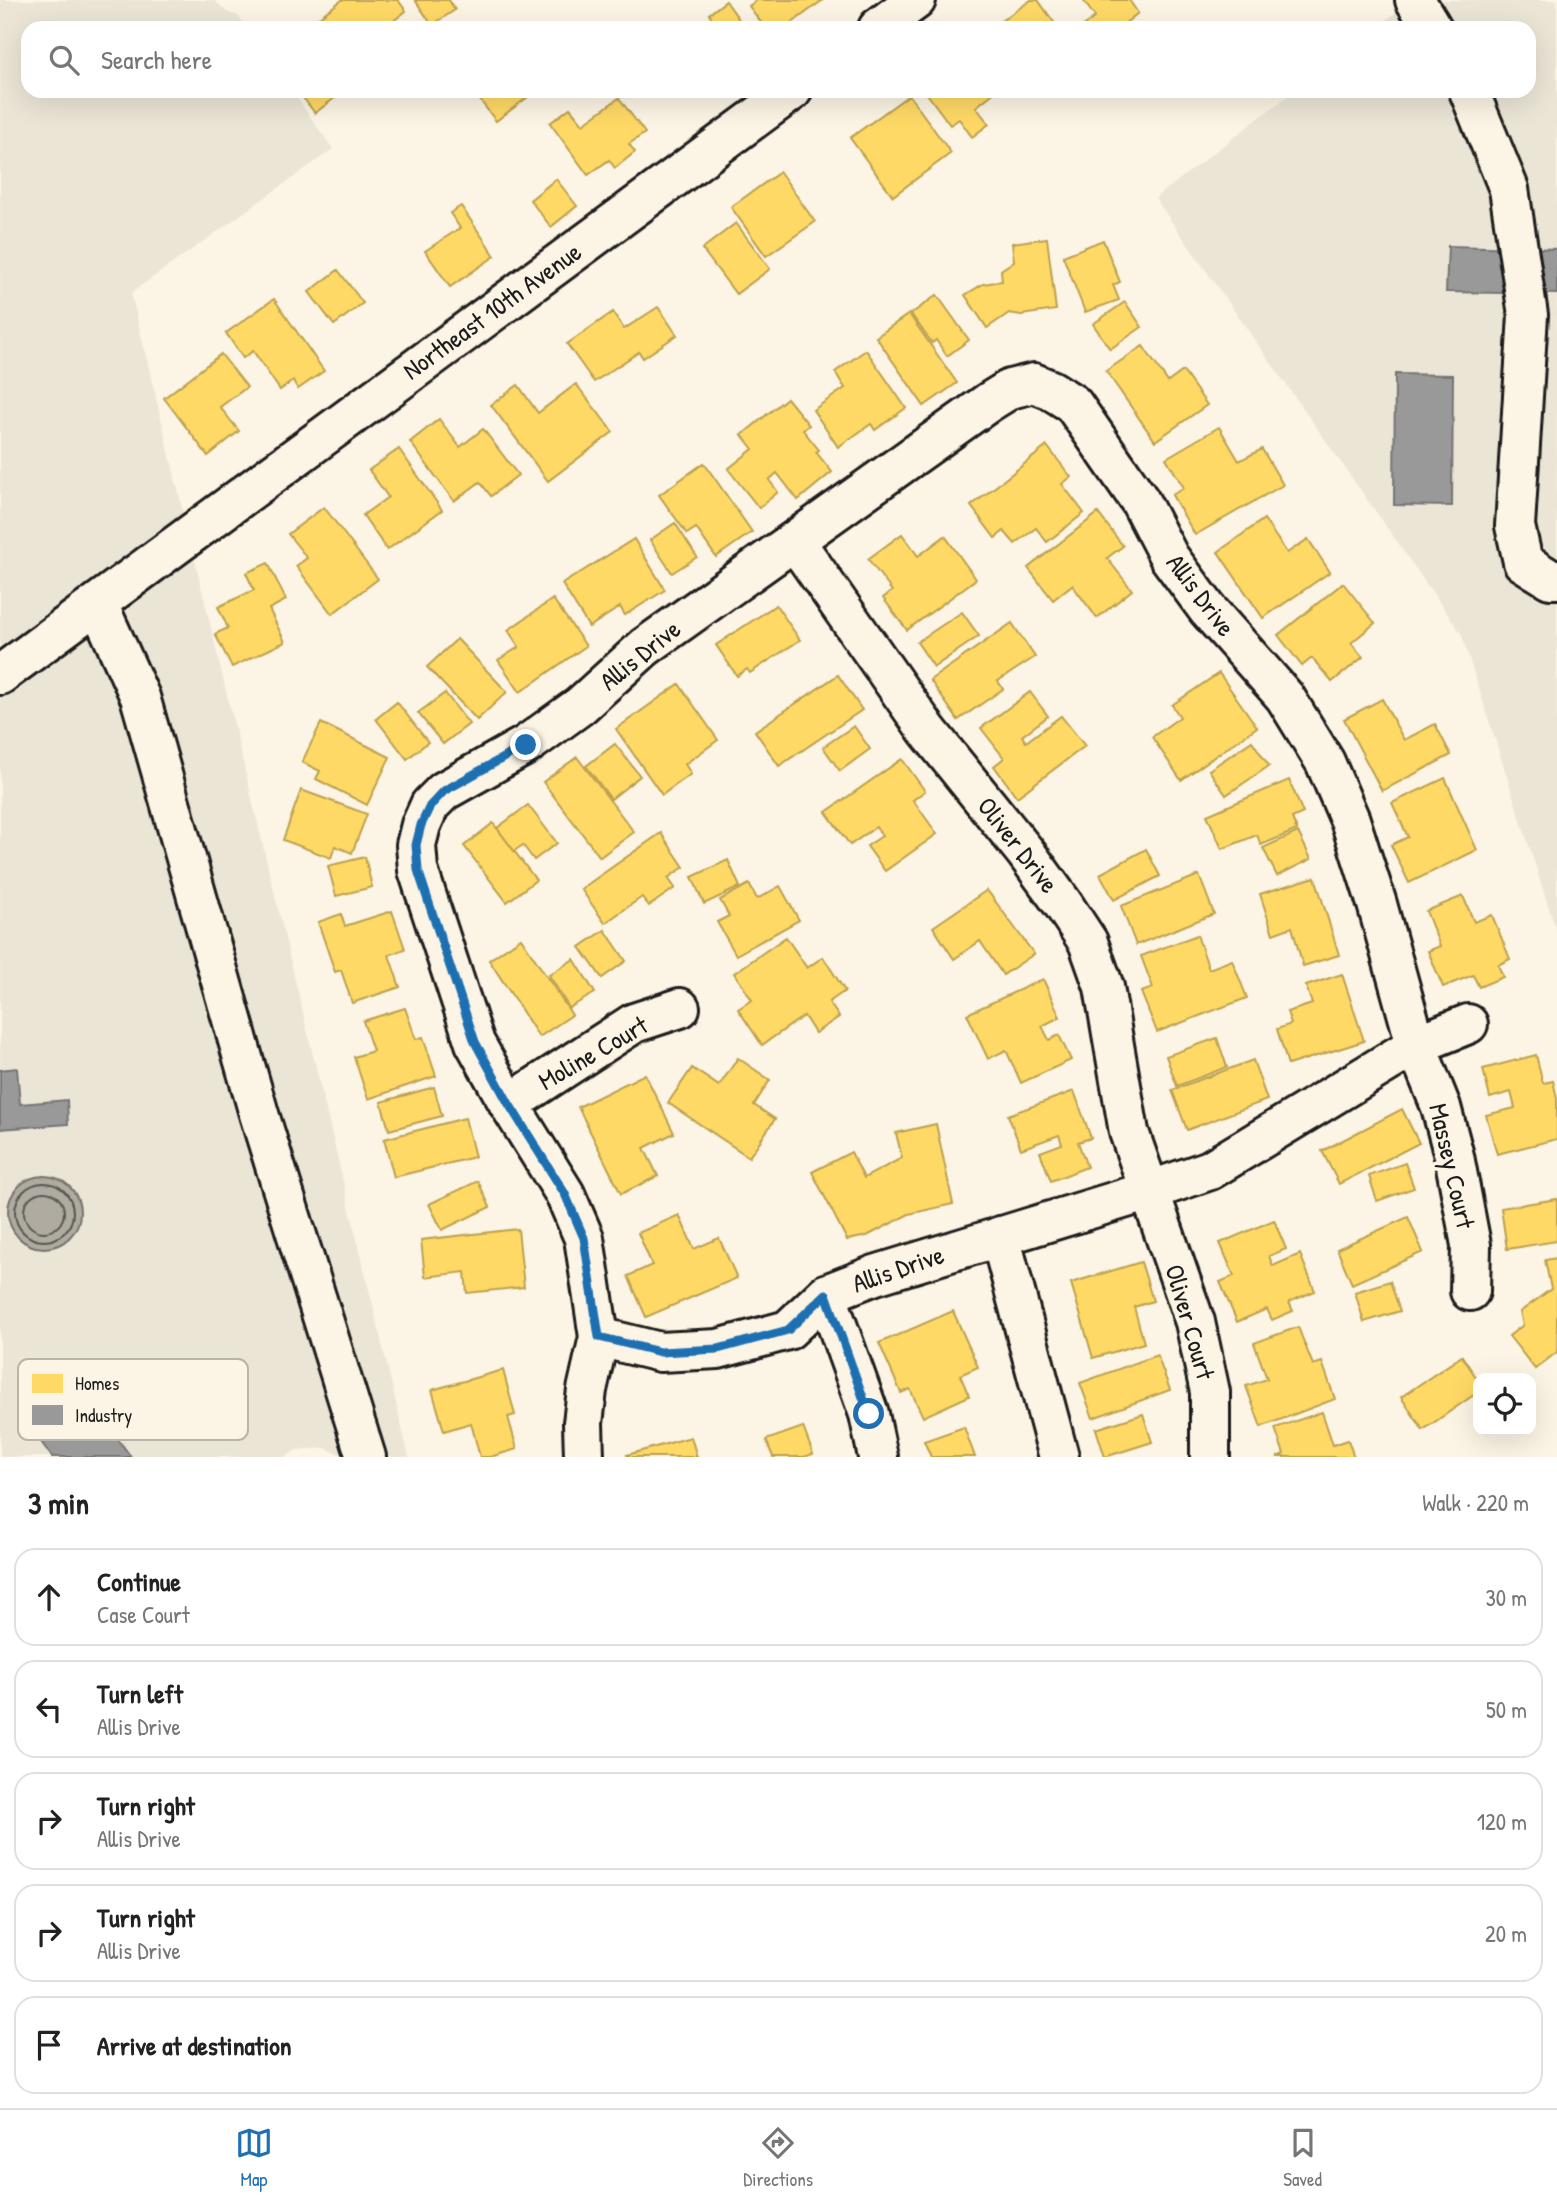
<!DOCTYPE html>
<meta charset="utf-8">
<style>
body{margin:0;font-family:"Patrick Hand",sans-serif;background:#f2f2f2;color:#222}
.controls{position:absolute;right:21px;bottom:21px;display:grid;overflow:hidden;border-radius:14px;box-shadow:0 7px 28px #0002}
.controls button{width:63px;height:63px;display:grid;place-items:center;padding:0;border:0;border-bottom:2px solid #e0e0e0;background:#fff;color:#222;font:35px sans-serif}
.stop{position:absolute;width:21px;height:21px;margin:-16px;border:5px solid #1f6fb2;border-radius:50%;background:#fff}
.stop.end{background:#1f6fb2;border-color:#fff;box-shadow:0 2px 7px #0008}
.list{margin:0;padding:0;list-style:none}
h2{display:flex;justify-content:space-between;align-items:center;height:91px;margin:0;padding:0 28px;font-size:30px}
h2 small{font-size:23px;font-weight:400;color:#767676}
.list li{display:grid;grid-template-columns:46px 1fr auto;gap:21px;align-items:center;box-sizing:border-box;height:98px;margin:0 14px 14px;padding:0 14px;border:2px solid #e0e0e0;border-radius:21px}
.list b{display:block;font-size:26px;white-space:nowrap}
.list p{margin:0;font-size:23px;white-space:nowrap;color:#767676}
.list em{font-size:23px;font-style:normal;color:#767676}
.icon{flex:none;width:38px;height:38px;fill:none;stroke:currentColor;stroke-width:2;stroke-linecap:round;stroke-linejoin:round}
.map{position:relative;flex:none;width:1557px;height:1457px;overflow:hidden}
.search{position:absolute;background:#fff;box-shadow:0 7px 28px #0002;left:21px;right:21px;top:21px;height:77px;display:flex;align-items:center;gap:18px;box-sizing:border-box;padding:0 24px;border-radius:21px;color:#767676;font-size:26px}
.sheet{height:651px;background:#fff}
nav{display:flex;justify-content:space-around;align-items:center;box-sizing:border-box;height:98px;border-top:2px solid #e0e0e0;background:#fff;font-size:19px;color:#767676}
nav a{display:grid;justify-items:center;gap:4px}
nav .on{color:#1f6fb2}
.map>svg:first-child{display:block}
.built{fill:#ebe5d6}
.water{fill:#b0aba1;stroke:#75726c;stroke-width:2}
.homes{fill:#ffd966;stroke:#bba050;stroke-width:2}
.industry{fill:#999;stroke:#747474;stroke-width:2}
.lines{fill:none;stroke-linecap:round;stroke-linejoin:round}
.shore{stroke:#575551;stroke-width:2}
.minor-casing{stroke:#1c1c1c;stroke-width:44}
.minor{stroke:#fcf5e5;stroke-width:38}
.route{stroke:#1f6fb2;stroke-width:9}
.labels{text-anchor:middle;stroke-width:7;stroke-linejoin:round;paint-order:stroke}
.street-label{font-size:26px;fill:#1c1c1c;stroke:#fcf5e5}
.key{fill:#fcf5e5;stroke:#b9b4a9;stroke-width:2}
.key-label{font-size:19px;fill:#1c1c1c}
</style>
<div class="map">
<svg width="1557" height="1457" viewBox="0 0 1557 1457">
<rect width="100%" height="100%" fill="#fcf5e5"/>
<filter id="ink" filterUnits="userSpaceOnUse"><feTurbulence type="fractalNoise" baseFrequency=".0143" numOctaves="2"/><feDisplacementMap in="SourceGraphic" scale="14" xChannelSelector="R" yChannelSelector="G"/><feConvolveMatrix kernelMatrix="1 2 1 2 8 2 1 2 1" color-interpolation-filters="sRGB"/></filter>
<g filter="url(#ink)">
<g class="built">
<polygon points="0,0 214,0 227,12 238,16 247,28 28,28 28,91 292,91 333,149 131,293 409,1457 347,1457 325,1448 296,1450 286,1457 0,1457"/>
<polygon points="1412,0 1557,0 1557,933 1461,633 1155,198 1294,91 1529,91 1529,28 1376,28"/>
</g>
<circle class="water" cx="44" cy="1212" r="36"/>
<g class="homes">
<polygon points="342,0 398,0 406,11 387,26 388,28 319,28 314,21"/>
<polygon points="415,0 449,0 455,10 432,25"/>
<polygon points="757,0 823,0 785,28 765,28 749,6"/>
<polygon points="1031,0 1038,0 1058,28 991,28"/>
<polygon points="1083,0 1129,0 1138,13 1119,28 1081,28 1095,17"/>
<polygon points="726,1 745,28 713,28 717,25 709,14"/>
<polygon points="298,91 344,91 315,113"/>
<polygon points="473,91 536,91 496,121"/>
<polygon points="925,91 996,91 976,107 989,124 972,137 959,119 950,125"/>
<polygon points="909,95 951,153 893,196 850,138"/>
<polygon points="619,98 645,133 629,144 635,152 615,168 609,160 588,175 550,123 570,108 583,124"/>
<polygon points="780,172 815,222 766,256 731,207"/>
<polygon points="556,179 577,206 551,227 530,200"/>
<polygon points="461,206 495,256 450,287 425,251 460,228 450,213"/>
<polygon points="736,223 770,269 736,294 702,249"/>
<polygon points="1047,238 1056,310 1021,315 1009,313 987,328 965,295 983,284 1002,281 1001,270 1014,261 1012,243"/>
<polygon points="1103,240 1120,282 1113,285 1119,300 1085,312 1063,256"/>
<polygon points="338,270 363,303 334,325 309,292"/>
<polygon points="937,295 969,340 947,356 936,340 932,343 911,314"/>
<polygon points="274,299 324,371 298,389 293,381 280,390 253,351 243,358 226,333"/>
<polygon points="1125,302 1142,327 1110,349 1093,324"/>
<polygon points="658,307 677,335 643,358 639,352 594,382 567,344 613,312 624,329"/>
<polygon points="909,314 957,383 924,406 876,337"/>
<polygon points="1143,346 1168,382 1183,371 1207,405 1155,441 1106,371"/>
<polygon points="866,350 906,408 875,430 871,424 838,447 813,410 845,388 835,372"/>
<polygon points="221,354 247,387 220,407 239,431 208,456 164,398"/>
<polygon points="576,384 613,432 548,481 491,405 518,385 538,413"/>
<polygon points="787,398 809,425 803,430 819,450 816,452 832,472 798,500 777,473 769,480 778,492 759,508 728,469 753,449 742,435"/>
<polygon points="439,419 460,447 483,429 518,475 491,496 480,482 454,501 410,442"/>
<polygon points="1219,427 1239,461 1262,449 1283,485 1195,535 1172,495 1184,488 1166,458"/>
<polygon points="1047,446 1071,477 1062,484 1084,513 1047,542 1036,528 1015,544 1004,531 995,538 971,506"/>
<polygon points="399,449 442,510 387,550 363,515 388,497 369,470"/>
<polygon points="704,463 752,532 716,557 696,528 687,534 659,495"/>
<polygon points="324,507 378,579 332,614 296,566 307,558 288,534"/>
<polygon points="1098,513 1123,546 1107,558 1132,590 1097,618 1072,585 1053,600 1028,568"/>
<polygon points="1264,519 1287,553 1308,539 1330,572 1263,618 1218,552"/>
<polygon points="675,523 697,557 672,573 650,540"/>
<polygon points="902,534 918,556 945,536 976,579 907,630 883,598 892,591 868,559"/>
<polygon points="634,539 665,590 625,615 620,607 589,627 562,584"/>
<polygon points="268,563 286,600 269,609 285,642 232,667 215,634 228,628 218,607 254,590 246,573"/>
<polygon points="1343,583 1375,623 1351,643 1363,657 1332,682 1312,658 1302,666 1278,635"/>
<polygon points="553,599 586,646 520,692 498,660 519,647 508,630"/>
<polygon points="776,605 800,640 750,673 747,669 737,676 716,645"/>
<polygon points="962,612 979,636 934,667 917,642"/>
<polygon points="1012,623 1035,657 998,681 1003,689 958,720 930,680"/>
<polygon points="457,639 507,692 477,720 427,667"/>
<polygon points="1219,673 1257,727 1181,780 1152,737 1180,717 1172,705"/>
<polygon points="838,675 862,710 779,766 755,731"/>
<polygon points="679,684 718,740 685,764 691,774 662,795 616,729"/>
<polygon points="1030,692 1048,716 1022,736 1026,742 1061,716 1085,746 1017,797 994,766 1004,758 981,728"/>
<polygon points="445,693 469,724 443,744 418,713"/>
<polygon points="1382,699 1404,740 1435,724 1451,755 1382,791 1344,719"/>
<polygon points="397,702 428,742 407,759 376,719"/>
<polygon points="321,723 390,757 367,805 316,779 320,771 302,762"/>
<polygon points="854,726 870,749 840,771 823,747"/>
<polygon points="1252,741 1269,766 1226,795 1209,770"/>
<polygon points="615,744 640,776 611,799 586,766"/>
<polygon points="577,757 634,832 600,857 543,782"/>
<polygon points="902,759 925,791 913,800 937,834 885,871 867,846 882,836 876,827 850,845 826,812"/>
<polygon points="1445,778 1477,850 1409,883 1391,845 1408,837 1392,803"/>
<polygon points="1289,780 1303,813 1292,818 1297,830 1261,845 1257,835 1222,849 1207,815"/>
<polygon points="301,790 367,814 352,853 335,846 331,858 283,840"/>
<polygon points="528,805 557,843 534,860 523,845 514,851 497,828"/>
<polygon points="493,823 536,880 507,902 464,846"/>
<polygon points="1298,832 1311,859 1277,876 1263,848"/>
<polygon points="661,833 684,867 668,878 675,888 649,906 642,897 605,923 581,889"/>
<polygon points="1146,849 1160,876 1114,900 1100,874"/>
<polygon points="365,857 372,887 336,896 328,866"/>
<polygon points="728,860 740,887 704,904 692,877"/>
<polygon points="1199,875 1214,914 1136,945 1121,906"/>
<polygon points="1315,877 1339,955 1303,966 1292,927 1273,934 1260,894"/>
<polygon points="749,884 757,899 780,886 799,920 736,955 717,922 729,916 720,900"/>
<polygon points="987,890 1034,954 1003,975 980,941 954,959 933,927"/>
<polygon points="1463,896 1474,922 1492,915 1510,959 1498,965 1503,977 1479,987 1473,975 1443,987 1428,951 1440,946 1426,911"/>
<polygon points="392,911 405,949 389,955 400,987 352,1003 341,970 335,972 318,922 341,914 345,926"/>
<polygon points="605,930 626,961 602,978 580,947"/>
<polygon points="1197,935 1209,969 1232,960 1247,998 1157,1032 1141,992 1153,988 1141,956"/>
<polygon points="786,937 807,968 823,957 845,991 829,1002 839,1017 815,1033 804,1016 762,1045 738,1009 752,1000 734,973"/>
<polygon points="521,938 572,1015 539,1037 489,960"/>
<polygon points="574,959 595,993 569,1008 549,975"/>
<polygon points="1342,974 1364,1041 1288,1065 1277,1029 1291,1024 1287,1012 1312,1004 1306,986"/>
<polygon points="1043,979 1060,1017 1042,1026 1049,1040 1059,1035 1071,1060 1021,1083 1006,1050 988,1059 967,1014"/>
<polygon points="405,1008 416,1039 423,1037 436,1076 368,1099 354,1057 373,1051 363,1021"/>
<polygon points="1217,1038 1227,1067 1177,1086 1166,1056"/>
<polygon points="1536,1055 1543,1083 1553,1081 1557,1098 1557,1139 1497,1154 1486,1115 1515,1108 1511,1092 1490,1098 1483,1069"/>
<polygon points="738,1058 770,1080 754,1105 775,1119 749,1157 668,1103 692,1068 719,1086"/>
<polygon points="1253,1060 1267,1100 1187,1130 1172,1090"/>
<polygon points="645,1074 674,1133 644,1148 658,1176 621,1194 578,1107"/>
<polygon points="434,1087 442,1116 389,1130 381,1102"/>
<polygon points="1074,1091 1091,1138 1078,1142 1087,1167 1051,1181 1040,1152 1062,1144 1059,1135 1021,1149 1008,1115"/>
<polygon points="1402,1109 1419,1143 1339,1184 1322,1151"/>
<polygon points="465,1118 475,1157 394,1177 384,1139"/>
<polygon points="936,1124 953,1204 909,1214 867,1236 847,1240 812,1172 851,1152 864,1178 902,1158 896,1133"/>
<polygon points="1405,1163 1414,1188 1377,1201 1369,1176"/>
<polygon points="478,1181 490,1207 442,1230 429,1204"/>
<polygon points="1557,1199 1557,1241 1507,1249 1501,1208"/>
<polygon points="679,1215 694,1249 719,1238 737,1278 646,1317 628,1276 652,1265 638,1233"/>
<polygon points="1408,1217 1423,1252 1352,1284 1337,1249"/>
<polygon points="1274,1220 1286,1249 1269,1256 1273,1266 1300,1254 1315,1291 1289,1302 1293,1311 1272,1320 1267,1309 1237,1322 1220,1282 1234,1276 1220,1243"/>
<polygon points="518,1229 524,1287 467,1293 465,1272 425,1277 421,1240"/>
<polygon points="1557,1258 1557,1352 1535,1369 1509,1336 1523,1325 1520,1312 1551,1289 1545,1260"/>
<polygon points="1141,1262 1153,1301 1134,1307 1144,1343 1093,1358 1071,1283"/>
<polygon points="1390,1281 1400,1311 1364,1322 1355,1292"/>
<polygon points="953,1311 978,1367 960,1375 969,1396 923,1417 910,1389 901,1393 879,1343"/>
<polygon points="1298,1327 1313,1365 1322,1362 1335,1399 1261,1427 1246,1386 1267,1379 1254,1343"/>
<polygon points="1157,1355 1170,1390 1093,1418 1080,1383"/>
<polygon points="1462,1356 1478,1380 1478,1392 1423,1430 1401,1397"/>
<polygon points="503,1370 515,1415 508,1417 517,1449 490,1457 480,1457 471,1423 444,1431 432,1390"/>
<polygon points="1322,1412 1333,1445 1348,1440 1354,1457 1277,1457 1284,1454 1275,1428"/>
<polygon points="1143,1414 1152,1442 1105,1457 1096,1429"/>
<polygon points="803,1427 813,1454 804,1457 773,1457 766,1440"/>
<polygon points="964,1427 975,1457 931,1457 924,1441"/>
<polygon points="691,1437 697,1457 628,1457 627,1455"/>
</g>
<g class="industry">
<polygon points="1448,246 1557,249 1557,294 1446,292"/>
<polygon points="1395,374 1453,375 1452,506 1394,505"/>
<polygon points="17,1068 20,1104 67,1100 68,1124 0,1129 0,1070"/>
<polygon points="91,1402 131,1457 52,1457 39,1439"/>
</g>
<g class="lines">
<g class="shore">
<circle cx="44" cy="1212" r="29"/>
<circle cx="44" cy="1212" r="20"/>
</g>
<g class="minor-casing">
<g id="minor">
<polyline points="1415,0 1432,28"/>
<polyline points="878,28 916,0"/>
<polyline points="1469,91 1509,189 1528,315 1515,526 1523,562 1550,579 1557,579"/>
<polyline points="795,541 927,730 1026,853 1063,904 1088,942 1104,987 1129,1132 1195,1322 1210,1392 1210,1457"/>
<polyline points="98,604 140,697 259,1114 366,1457"/>
<polyline points="0,675 792,91"/>
<polyline points="509,1104 634,1023 680,1008"/>
<polyline points="1000,1236 1059,1457"/>
<polyline points="826,1294 869,1414 878,1457"/>
<polyline points="599,1337 660,1352 718,1349 788,1330 826,1294 875,1275 1149,1191 1210,1170 1416,1045 1468,1024"/>
<polyline points="584,1457 583,1423 587,1390 599,1337 584,1238 565,1194 509,1104 475,1043 418,870 416,845 421,825 430,805 444,791 526,745 580,706 645,647 989,402 1010,389 1034,383 1051,390 1073,404 1140,501 1169,557 1208,610 1285,697 1325,762 1350,820 1377,904 1416,1045 1441,1107 1454,1156 1471,1245 1470,1291"/>
</g>
</g>
<use href="#minor" class="minor"/>
</g>
</g>
<g class="lines" filter="url(#ink)">
<polyline class="route" points="526,745 444,791 430,806 421,825 416,845 418,870 475,1042 509,1104 565,1194 584,1238 599,1337 660,1352 718,1349 788,1330 826,1294 869,1414"/>
</g>
<g class="labels">
<g class="street-label">
<text transform="translate(492 311) rotate(-36)" y="9">Northeast 10th Avenue</text>
<text transform="translate(1201 595) rotate(53)" y="9">Allis Drive</text>
<text transform="translate(640 655) rotate(-39)" y="9">Allis Drive</text>
<text transform="translate(1018 845) rotate(52)" y="9">Oliver Drive</text>
<text transform="translate(593 1053) rotate(-30)" y="9">Moline Court</text>
<text transform="translate(1452 1166) rotate(77)" y="9">Massey Court</text>
<text transform="translate(898 1269) rotate(-19)" y="9">Allis Drive</text>
<text transform="translate(1190 1322) rotate(74)" y="9">Oliver Court</text>
</g>
</g>
<rect x="18" y="1359" width="230" height="81" rx="10" class="key"/>
<rect x="32" y="1374" width="31" height="19" fill="#ffd966"/>
<rect x="32" y="1405" width="31" height="20" fill="#999"/>
<g class="key-label">
<text x="75" y="1390">Homes</text>
<text x="75" y="1422">Industry</text>
</g>
</svg>
<div class="controls">
<button><svg class="icon" aria-label="locate" viewBox="0 0 24 24"><circle cx="12" cy="12" r="6"/><path d="M12 2v4M12 18v4M2 12h4M18 12h4"/></svg></button>
</div>
<div class="stop" style="left:869px;top:1414px"></div>
<div class="stop end" style="left:526px;top:745px"></div>
<div class="search"><svg class="icon" aria-label="search" viewBox="0 0 24 24"><circle cx="10" cy="10" r="6"/><path d="M15 15l6 6"/></svg>Search here</div>
</div>
<section class="sheet">
<h2>3 min<small>Walk · 220 m</small></h2>
<ul class="list">
<li><svg class="icon" aria-label="ahead" viewBox="0 0 24 24"><path d="M12 20V5M6 11l6-6 6 6"/></svg><div><b>Continue</b><p>Case Court</p></div><em>30 m</em></li>
<li><svg class="icon" aria-label="left" viewBox="0 0 24 24"><path d="M17 20v-9H6M10 6l-5 5 5 5"/></svg><div><b>Turn left</b><p>Allis Drive</p></div><em>50 m</em></li>
<li><svg class="icon" aria-label="right" viewBox="0 0 24 24"><path d="M7 20v-9h11M14 6l5 5-5 5"/></svg><div><b>Turn right</b><p>Allis Drive</p></div><em>120 m</em></li>
<li><svg class="icon" aria-label="right" viewBox="0 0 24 24"><path d="M7 20v-9h11M14 6l5 5-5 5"/></svg><div><b>Turn right</b><p>Allis Drive</p></div><em>20 m</em></li>
<li><svg class="icon" aria-label="arrive" viewBox="0 0 24 24"><path d="M6 21V4h12l-3 4 3 4H6"/></svg><div><b>Arrive at destination</b></div></li>
</ul>
</section>
<nav>
<a class="on"><svg class="icon" aria-label="map" viewBox="0 0 24 24"><path d="M3 6l6-2 6 2 6-2v14l-6 2-6-2-6 2zM9 4v14M15 6v14"/></svg>Map</a>
<a><svg class="icon" aria-label="directions" viewBox="0 0 24 24"><path d="M12 3l9 9-9 9-9-9zM9 14v-3h6M13 9l2 2-2 2"/></svg>Directions</a>
<a><svg class="icon" aria-label="saved" viewBox="0 0 24 24"><path d="M7 4h10v16l-5-4-5 4z"/></svg>Saved</a>
</nav>
